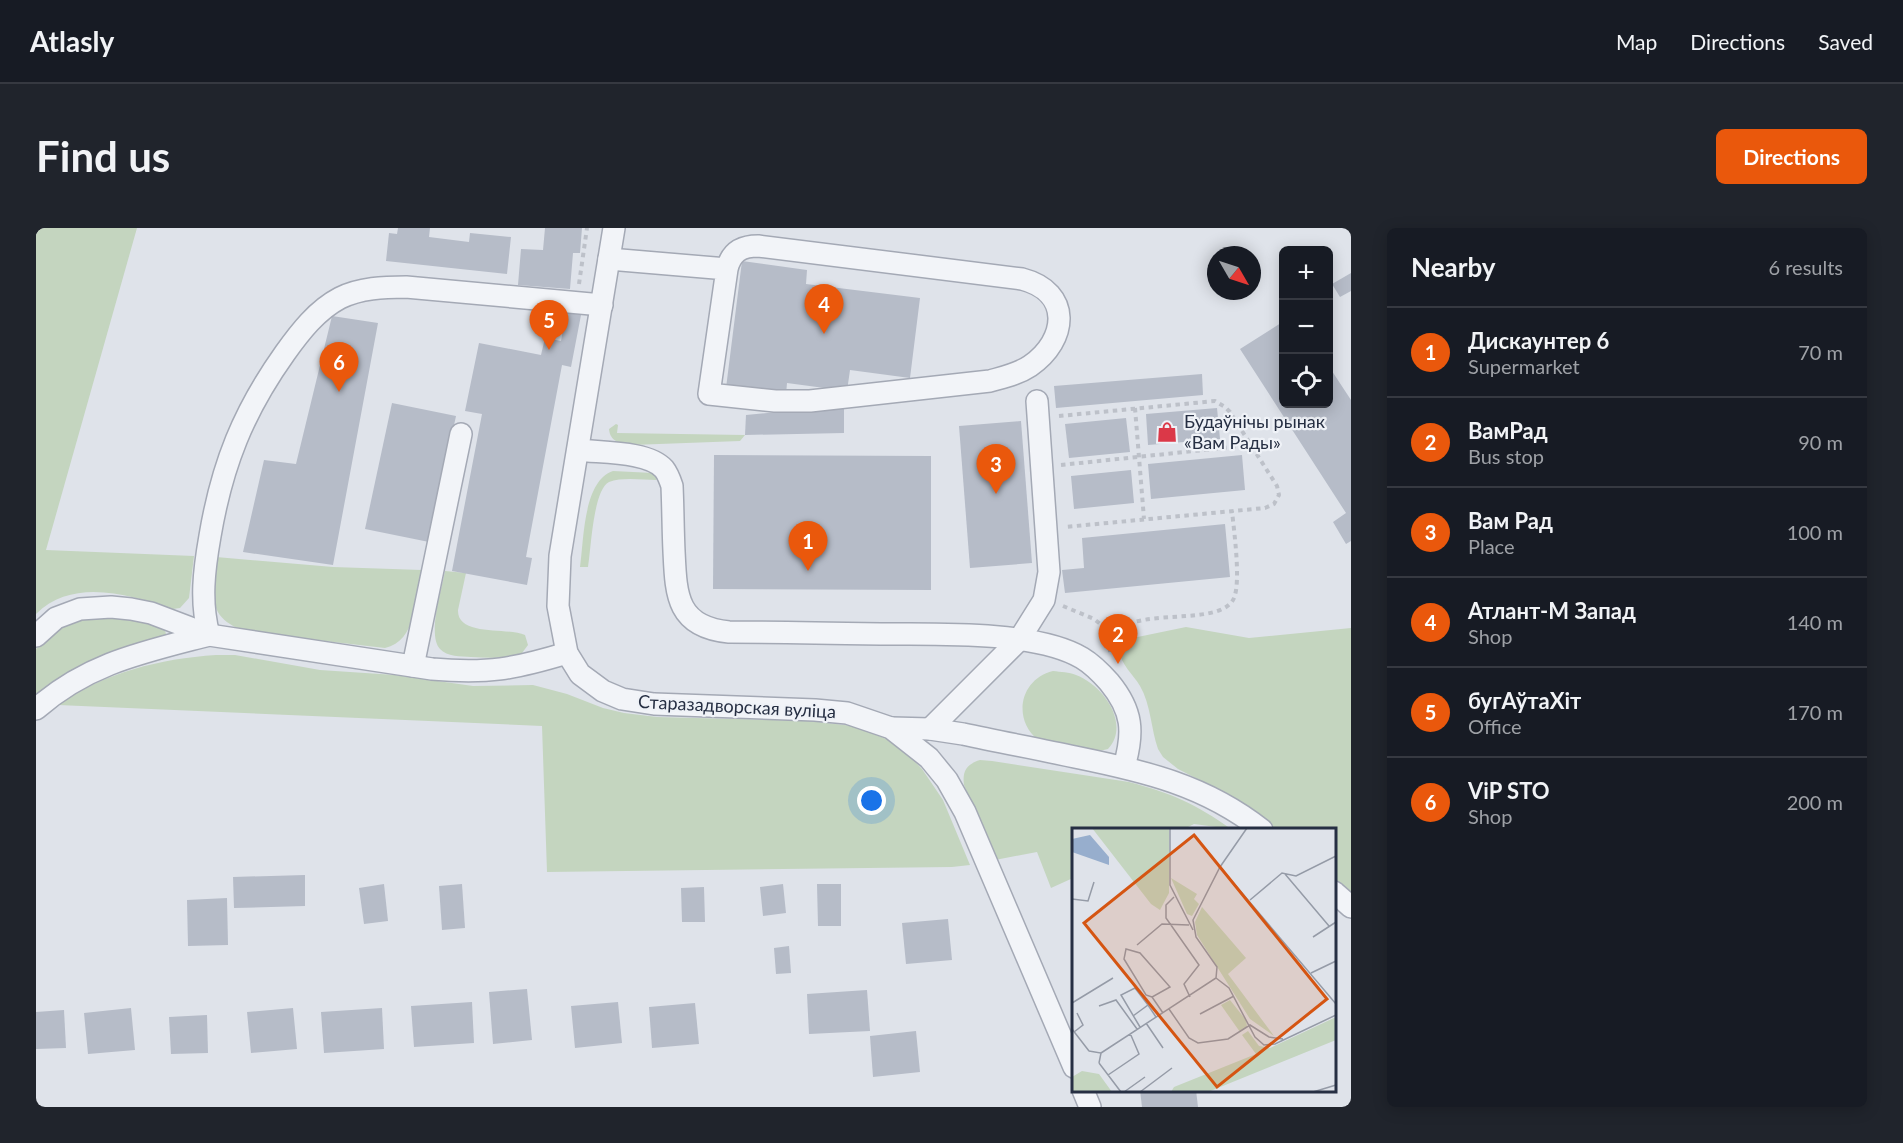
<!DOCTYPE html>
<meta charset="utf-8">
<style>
body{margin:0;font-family:Lato,sans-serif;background:#20242c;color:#f1f3f6}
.controls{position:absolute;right:18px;top:18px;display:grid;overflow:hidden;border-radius:9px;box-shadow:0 3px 15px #0003}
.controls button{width:54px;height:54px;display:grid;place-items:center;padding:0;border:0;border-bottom:2px solid #363941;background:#171b24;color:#f1f3f6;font:30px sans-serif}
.compass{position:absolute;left:1171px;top:18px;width:54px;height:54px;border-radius:50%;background:#171b24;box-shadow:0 3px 15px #0003;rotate:129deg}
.you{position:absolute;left:836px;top:573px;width:21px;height:21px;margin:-15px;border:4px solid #fff;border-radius:50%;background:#1a73e8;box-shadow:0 0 0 9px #1a73e833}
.badge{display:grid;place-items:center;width:39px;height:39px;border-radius:50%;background:#ea580c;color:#fff;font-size:20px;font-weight:700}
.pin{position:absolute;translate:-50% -50px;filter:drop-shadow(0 2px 3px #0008)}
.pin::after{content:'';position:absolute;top:32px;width:21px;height:18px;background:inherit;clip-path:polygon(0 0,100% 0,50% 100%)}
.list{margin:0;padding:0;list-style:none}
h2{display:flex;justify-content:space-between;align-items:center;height:78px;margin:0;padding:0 24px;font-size:26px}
h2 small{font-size:20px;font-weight:400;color:#9ea1a6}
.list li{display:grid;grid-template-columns:39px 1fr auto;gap:18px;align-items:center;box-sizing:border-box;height:90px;padding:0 24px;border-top:2px solid #363941}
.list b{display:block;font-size:22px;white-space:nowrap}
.list p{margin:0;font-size:20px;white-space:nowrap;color:#9ea1a6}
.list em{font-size:20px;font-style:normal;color:#9ea1a6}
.icon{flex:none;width:33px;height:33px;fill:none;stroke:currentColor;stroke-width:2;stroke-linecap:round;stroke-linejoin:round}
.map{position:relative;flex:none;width:1315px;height:879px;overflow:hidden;border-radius:9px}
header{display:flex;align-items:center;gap:36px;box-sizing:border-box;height:84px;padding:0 30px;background:#171b24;border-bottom:2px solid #363941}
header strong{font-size:28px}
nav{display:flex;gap:33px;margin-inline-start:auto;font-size:21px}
.intro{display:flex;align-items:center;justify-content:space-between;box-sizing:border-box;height:144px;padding:0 36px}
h1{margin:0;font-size:42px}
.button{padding:15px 27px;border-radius:9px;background:#ea580c;color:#fff;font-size:21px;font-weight:700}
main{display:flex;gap:36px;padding:0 36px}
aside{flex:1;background:#171b24;border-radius:9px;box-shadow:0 3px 15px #0003}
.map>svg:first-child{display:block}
.green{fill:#c4d5bf}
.building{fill:#b6bcc8}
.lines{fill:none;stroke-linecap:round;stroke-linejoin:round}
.minor-casing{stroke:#a4a9b5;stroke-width:24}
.path{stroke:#bdc1c9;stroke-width:4;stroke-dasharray:4.5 4.5;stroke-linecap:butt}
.minor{stroke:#f2f4f8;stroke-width:21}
.labels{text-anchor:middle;stroke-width:4.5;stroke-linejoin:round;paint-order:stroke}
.poi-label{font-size:18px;fill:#262f43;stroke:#eff2f7;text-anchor:start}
.street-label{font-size:18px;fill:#262f43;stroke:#eff2f7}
.inset-road{fill:none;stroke:#959ba7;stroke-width:1.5}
.view{fill:#d55512;fill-opacity:0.15;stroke:#d55512;stroke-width:3}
.inset-edge{fill:none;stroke:#262f43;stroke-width:3}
</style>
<header>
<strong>Atlasly</strong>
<nav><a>Map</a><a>Directions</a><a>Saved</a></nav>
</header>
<div class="intro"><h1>Find us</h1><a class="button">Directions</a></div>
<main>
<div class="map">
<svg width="1315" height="879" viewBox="0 0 1315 879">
<rect width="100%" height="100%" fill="#dfe3ea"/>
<g class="green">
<path d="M0 0H101L10 322 158 328 153 370 144 380 137 381C93 367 38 349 0 386Z"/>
<path d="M580 196 582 197 581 205 709 207 704 213 596 217C585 216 574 214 573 201Z"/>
<path d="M577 243 617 245 622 250 620 252C607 252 586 249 573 254 557 262 555 322 552 339H544C548 312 547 253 577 243Z"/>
<path d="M180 329 297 339 386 342C380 369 381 413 349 420L211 404C168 389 178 367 180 329Z"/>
<path d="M409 343 430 345 422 382C421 409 471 399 489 407L492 417 486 425C469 431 453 430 435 429 425 428 411 429 404 421 391 407 406 360 409 343Z"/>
<polygon points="48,389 97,389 128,399 130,406 129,409 6,465 0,465 0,421 20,400"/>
<path d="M1150 399 1213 410 1315 400V669L1299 654 1298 602 1237 601 1187 564 1142 541 1127 529 1122 521C1115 501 1115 477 1104 458 1097 446 1085 437 1083 422L1086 415 1092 411Z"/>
<path d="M180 427H199L284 442 359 447 437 458 497 457 531 466 567 480 588 485 621 489 773 493 817 498 853 512 870 524 886 541 907 572 934 637 916 639 511 644 506 498 22 477C70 444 123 431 180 427Z"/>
<path d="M1017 443C1025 444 1033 444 1040 447 1067 457 1095 496 1072 521L1059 524 1002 512C976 491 984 451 1017 443Z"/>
<path d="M944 532 956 533 1093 554C1135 565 1160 576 1195 601L1158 596 1146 602H1038L1037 650 1015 660 1001 624 959 632 928 557C926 543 931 536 944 532Z"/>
</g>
<g class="building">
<polygon points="362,0 394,0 393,9 433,14 434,5 475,9 471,46 350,33 353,5 361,6"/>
<polygon points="509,0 546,0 544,25 537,25 534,61 482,57 485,21 507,22"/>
<polygon points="706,33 771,42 770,56 884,70 874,150 814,142 811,163 751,155 750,167 690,160"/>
<polygon points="1315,45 1315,63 1304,69 1296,56"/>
<polygon points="530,84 545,87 535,139 526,137 490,329 496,330 491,357 416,343 446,186 429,183 443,115 505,127 509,110 525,113"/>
<polygon points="296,88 342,95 297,337 207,324 228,232 260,236"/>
<polygon points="1248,93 1248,176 1292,176 1292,137 1315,172 1315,313 1310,316 1297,294 1310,285 1204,121"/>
<polygon points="1166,146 1167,167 1020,180 1018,158"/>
<polygon points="356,175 420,188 393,314 329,301"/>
<polygon points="808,178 808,205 709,207 710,187"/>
<polygon points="1181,180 1184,211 1112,217 1110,186"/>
<polygon points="1090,190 1094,224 1033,230 1029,196"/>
<polygon points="985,193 996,335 934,340 923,198"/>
<polygon points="678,227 895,228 895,362 677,361"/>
<polygon points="1206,227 1209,262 1115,271 1112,236"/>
<polygon points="1095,242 1098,275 1038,281 1035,248"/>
<polygon points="1189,296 1194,349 1029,365 1026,342 1048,340 1046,310"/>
<polygon points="269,647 269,678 198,680 197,649"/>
<polygon points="348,656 352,693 328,696 323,660"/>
<polygon points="426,656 429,700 406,702 403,658"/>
<polygon points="747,656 750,685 727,688 724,659"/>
<polygon points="781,656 805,656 805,698 782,698"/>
<polygon points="668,659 669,694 646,694 645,660"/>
<polygon points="191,670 192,717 152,718 151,672"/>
<polygon points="912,691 916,732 870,736 866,695"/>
<polygon points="753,718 755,745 740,746 738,720"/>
<polygon points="491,761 496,812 457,816 453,764"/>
<polygon points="831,762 834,803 773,806 771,766"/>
<polygon points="436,774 438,815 378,819 375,778"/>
<polygon points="582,774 586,815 539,820 535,778"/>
<polygon points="659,775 663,816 616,820 613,779"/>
<polygon points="95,780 99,822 52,826 48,785"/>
<polygon points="257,780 261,821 215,825 211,784"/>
<polygon points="346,780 348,821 288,825 285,784"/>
<polygon points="28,782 30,820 0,821 0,784"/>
<polygon points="171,787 172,825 135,826 133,789"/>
<polygon points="880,803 884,844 837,849 834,808"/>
<polygon points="1104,862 1160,862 1162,879 1106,879"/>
</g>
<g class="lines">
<g class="minor-casing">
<g id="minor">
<polyline points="578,0 524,328 522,378 531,425 544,446 567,463 586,471 618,476 779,482 811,485 855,500 893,530 911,552 929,584 1038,839"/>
<path d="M573 31 691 41 673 166 739 173H774L954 153C968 149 982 146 994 138 1032 112 1036 64 986 51L722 18C705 18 695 24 691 41"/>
<path d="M542 222C565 225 612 223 628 241 632 246 634 252 636 258 637 280 637 302 638 323 640 366 640 399 693 404 745 404 796 405 848 406 901 406 1001 403 1046 430 1056 436 1065 445 1073 454 1097 483 1098 504 1088 539"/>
<path d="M0 408 20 390 44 381 75 379 95 381 115 385 173 407 396 441C452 446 478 441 531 425"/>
<polyline points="377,438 425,206"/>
<path d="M0 481C52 435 108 424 173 407 164 374 168 342 174 308 186 237 207 184 249 125 264 104 281 82 304 70 324 60 348 59 370 59L566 77"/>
<path d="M856 500 894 501 927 506C964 514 1002 521 1039 529 1108 543 1169 557 1226 602"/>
<polyline points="894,501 983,412 1008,372 1013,344 1001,173"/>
<polyline points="1298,664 1315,679"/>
<polyline points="1047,862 1054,879"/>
</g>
</g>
<g class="path">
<polyline points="543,56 551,0"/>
<polyline points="1099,180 1108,291"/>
<polyline points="1023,188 1179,173 1189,179 1194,184 1241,258 1243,267 1238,276 1229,280 1029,299"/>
<polyline points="1025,237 1215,217"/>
<polyline points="1027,378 1058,391 1078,407"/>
<path d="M1074 424C1070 369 1183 405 1198 370 1205 353 1198 303 1196 283"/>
</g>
<use href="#minor" class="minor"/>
</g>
<defs>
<g id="shop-bare" transform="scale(1.62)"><path d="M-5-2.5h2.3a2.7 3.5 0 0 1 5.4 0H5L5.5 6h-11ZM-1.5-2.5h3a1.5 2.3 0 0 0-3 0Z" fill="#db3848" stroke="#eff2f7" stroke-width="2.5" paint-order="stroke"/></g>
</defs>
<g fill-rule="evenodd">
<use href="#shop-bare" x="1131" y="204"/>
</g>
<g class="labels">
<g class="poi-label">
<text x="1148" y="200">Будаўнічы рынак<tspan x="1148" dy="21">«Вам Рады»</tspan></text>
</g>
<g class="street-label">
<text transform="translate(701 479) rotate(3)" y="6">Старазадворская вуліца</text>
</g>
</g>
<g transform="translate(1036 600)">
<rect width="264" height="264" fill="#dfe3ea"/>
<path d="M20 0H97V65L88 82 79 76ZM99 50 125 66 122 71 127 76 120 88 115 86ZM130 79 174 130 156 146 202 208 178 191 125 107 123 94ZM158 172 174 192 175 198 168 204 149 177ZM264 189V212L136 264H99L102 259 184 226 170 207 176 203 187 218 198 220ZM10 243 27 246 40 264H0V249Z" fill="#c4d5bf"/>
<path d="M18 7 37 29V37L0 24V11Z" fill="#97aecd"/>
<path class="inset-road" d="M98 0V57L121 102M148 39 264 176M213 46 257 98M102 69 94 77V90L127 137 112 156 118 169M0 71 16 73 22 54M178 72 210 45 224 48 264 28M241 109 264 94M65 117 90 96 117 97M239 145 264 133M144 150 157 160 183 209 192 217 203 216 264 187M80 169 74 167 52 131 54 121 68 125 98 159 80 169 91 185M0 175 41 150M27 178 44 172 65 201M97 181 117 210 126 215 156 211 178 197 197 209 211 211M128 186 162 168M61 188 76 177 84 189M74 195 91 220M68 199 49 167 63 160 76 177M0 201 17 223M2 204 11 197 5 185M17 223 29 225 27 235M29 225 144 150 145 139 124 109 121 92 148 39 175 0M27 235 49 264M36 247 67 226 58 205M52 264 73 249M68 264 100 240M241 264 264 257"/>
<path class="view" d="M122 7 255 171 145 259 12 95Z"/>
<rect width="264" height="264" class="inset-edge"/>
</g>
</svg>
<div class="controls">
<button>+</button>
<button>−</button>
<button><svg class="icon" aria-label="locate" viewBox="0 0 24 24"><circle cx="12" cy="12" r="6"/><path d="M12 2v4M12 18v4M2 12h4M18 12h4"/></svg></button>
</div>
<svg class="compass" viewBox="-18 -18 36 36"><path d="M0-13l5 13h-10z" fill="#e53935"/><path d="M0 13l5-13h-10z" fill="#9ea1a6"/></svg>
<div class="you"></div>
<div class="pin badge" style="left:772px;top:343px">1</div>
<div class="pin badge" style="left:1082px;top:436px">2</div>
<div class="pin badge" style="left:960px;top:266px">3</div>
<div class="pin badge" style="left:788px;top:106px">4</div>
<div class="pin badge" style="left:513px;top:122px">5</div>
<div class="pin badge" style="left:303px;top:164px">6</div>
</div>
<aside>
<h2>Nearby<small>6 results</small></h2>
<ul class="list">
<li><span class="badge">1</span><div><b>Дискаунтер 6</b><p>Supermarket</p></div><em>70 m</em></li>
<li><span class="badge">2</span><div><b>ВамРад</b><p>Bus stop</p></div><em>90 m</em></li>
<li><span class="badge">3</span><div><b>Вам Рад</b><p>Place</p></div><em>100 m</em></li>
<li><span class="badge">4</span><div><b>Атлант-М Запад</b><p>Shop</p></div><em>140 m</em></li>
<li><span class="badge">5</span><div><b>бугАўтаХіт</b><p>Office</p></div><em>170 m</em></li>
<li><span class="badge">6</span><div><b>ViP STO</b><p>Shop</p></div><em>200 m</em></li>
</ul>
</aside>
</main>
